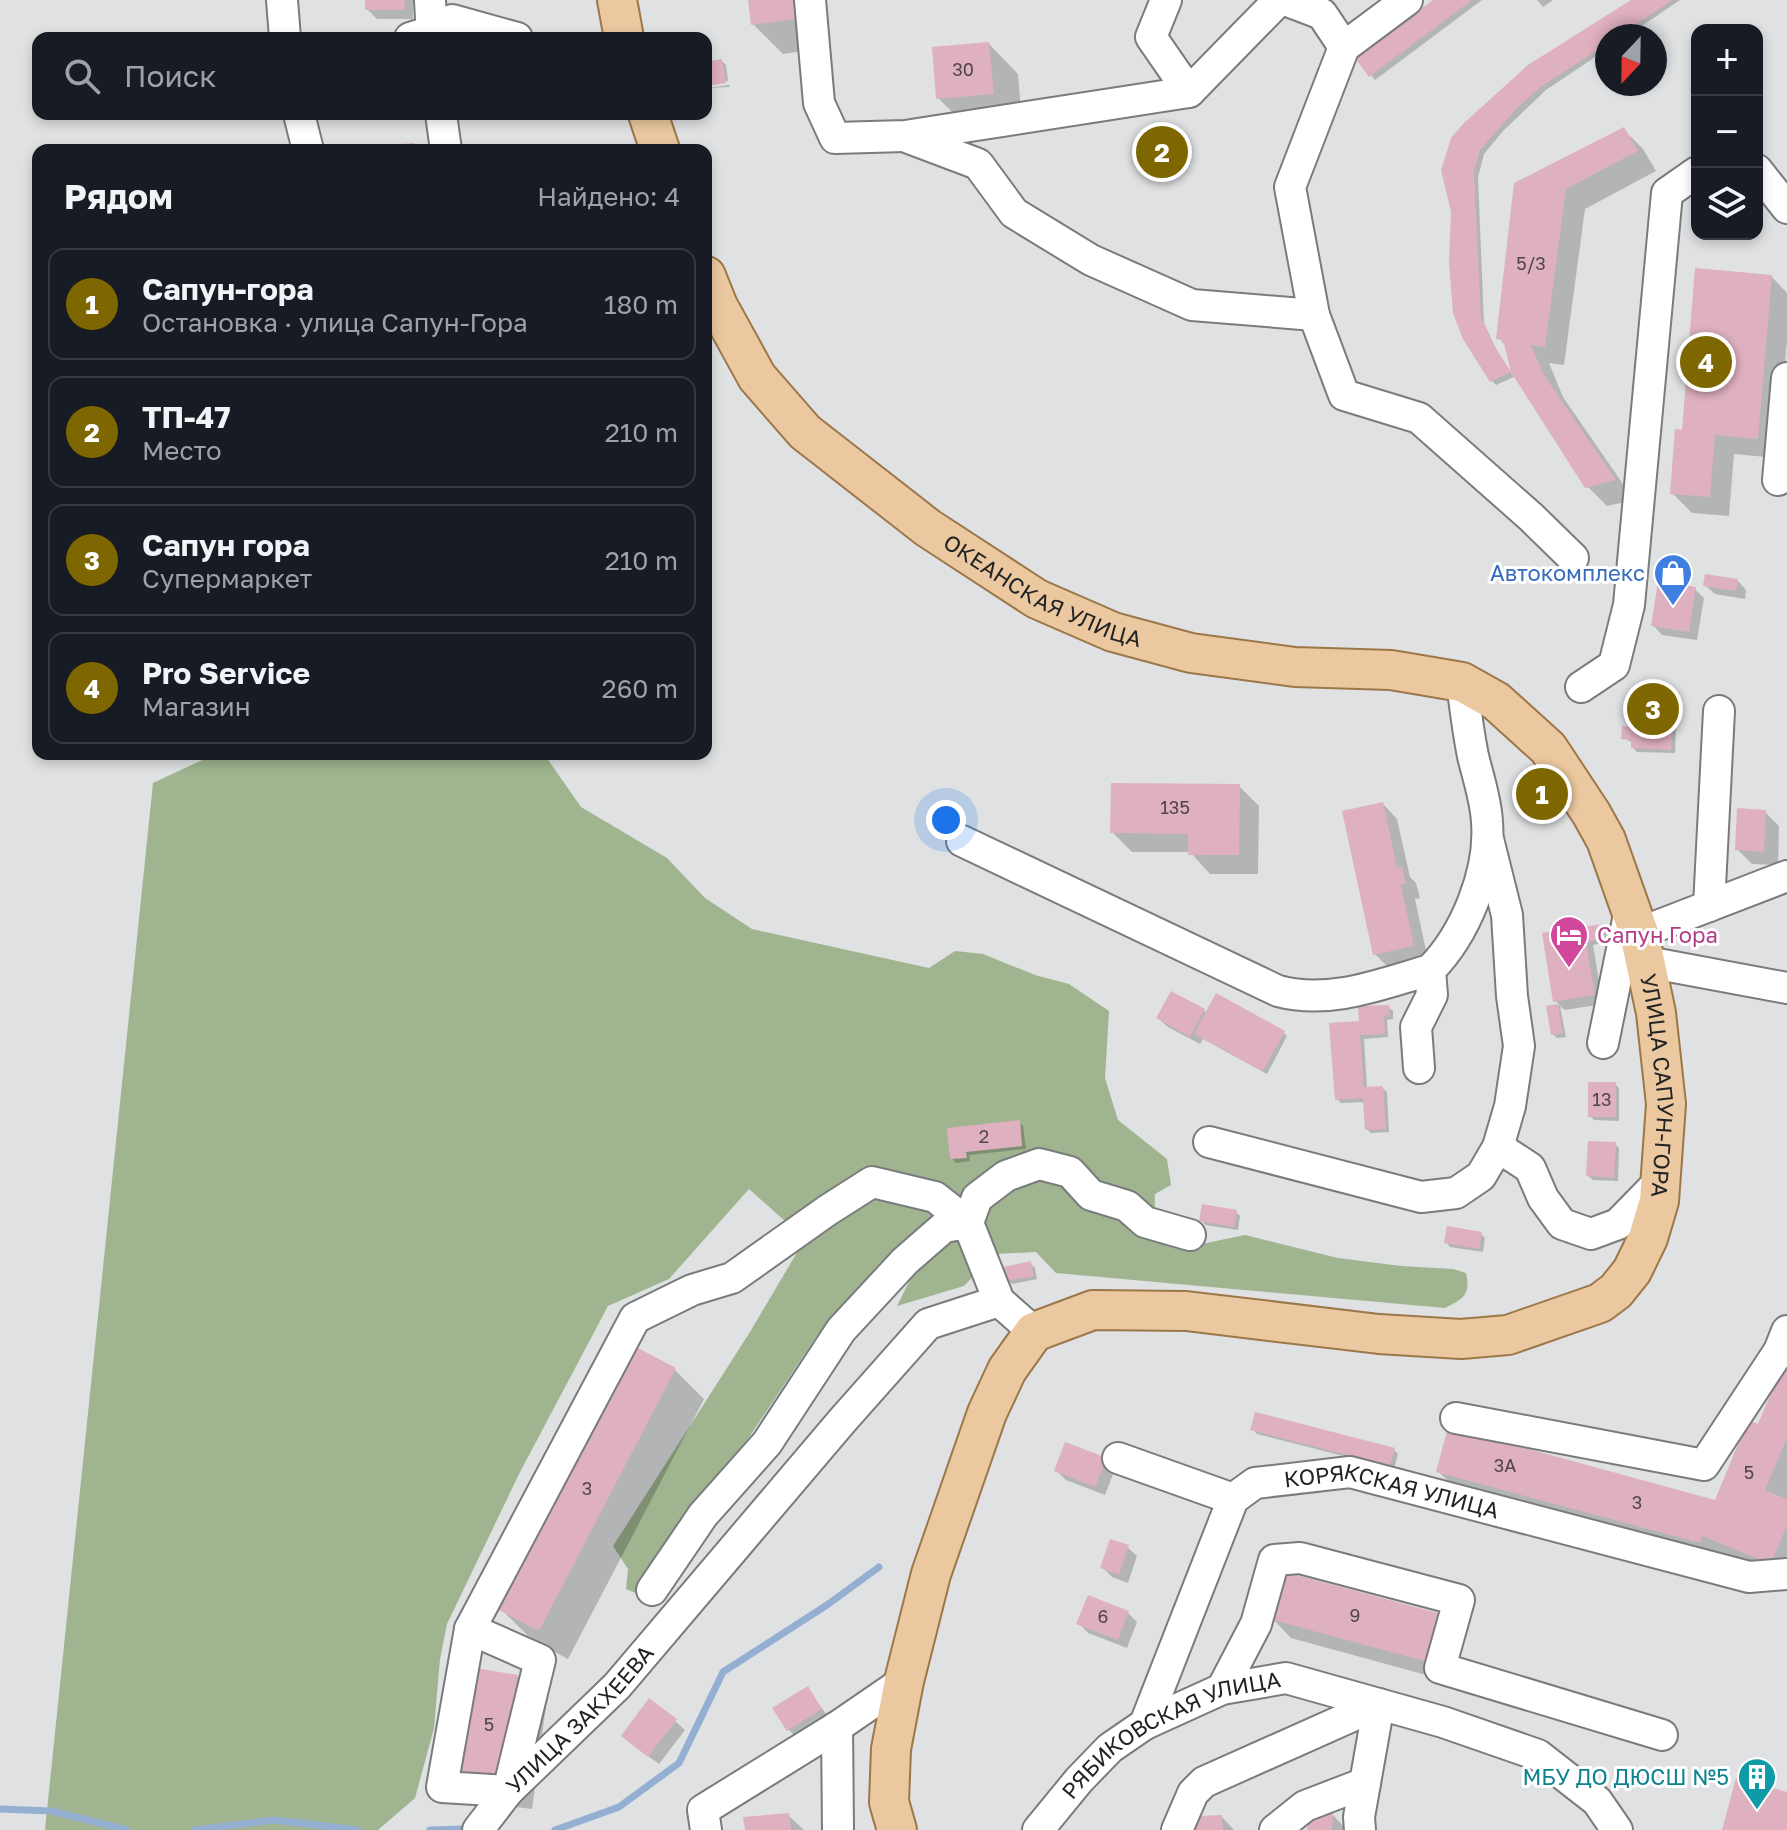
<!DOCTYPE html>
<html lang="ru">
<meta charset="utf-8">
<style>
body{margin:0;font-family:"Golos Text",sans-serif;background:#242831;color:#f1f3f6}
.controls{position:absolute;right:24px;top:24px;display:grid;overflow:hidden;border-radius:16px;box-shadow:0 4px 12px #0003}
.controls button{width:72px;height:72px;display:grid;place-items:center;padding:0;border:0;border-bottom:2px solid #363941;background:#171b24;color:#f1f3f6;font:40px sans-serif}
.compass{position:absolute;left:1595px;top:24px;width:72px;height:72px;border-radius:50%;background:#171b24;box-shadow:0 4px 12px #0003;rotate:202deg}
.you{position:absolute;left:946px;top:820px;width:28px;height:28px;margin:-20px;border:6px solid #fff;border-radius:50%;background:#1a73e8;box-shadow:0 0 0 12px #1a73e833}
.badge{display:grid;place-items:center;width:52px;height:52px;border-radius:50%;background:#7e6700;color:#fff;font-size:26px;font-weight:700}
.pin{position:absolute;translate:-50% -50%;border:4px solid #fff;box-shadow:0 2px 8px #0006}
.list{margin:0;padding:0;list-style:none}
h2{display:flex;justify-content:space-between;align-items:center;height:104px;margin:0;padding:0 32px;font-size:34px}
h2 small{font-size:26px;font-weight:400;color:#9ea1a6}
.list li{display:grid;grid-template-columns:52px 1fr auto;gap:24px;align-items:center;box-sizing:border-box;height:112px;margin:0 16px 16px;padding:0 16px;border:2px solid #363941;border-radius:16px}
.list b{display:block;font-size:30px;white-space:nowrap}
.list p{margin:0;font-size:26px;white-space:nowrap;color:#9ea1a6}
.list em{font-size:26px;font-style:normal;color:#9ea1a6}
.icon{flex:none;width:44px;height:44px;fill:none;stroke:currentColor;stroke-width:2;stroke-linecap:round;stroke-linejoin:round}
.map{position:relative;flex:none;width:1787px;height:1830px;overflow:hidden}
.search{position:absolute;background:#171b24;box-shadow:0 4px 12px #0003;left:32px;top:32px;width:680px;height:88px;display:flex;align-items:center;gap:20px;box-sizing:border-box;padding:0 28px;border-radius:16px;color:#9ea1a6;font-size:30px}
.panel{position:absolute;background:#171b24;box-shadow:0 4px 12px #0003;left:32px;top:144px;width:680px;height:616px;border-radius:16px}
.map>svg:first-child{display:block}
.forest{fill:#9fb48f}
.shadow{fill:#0003}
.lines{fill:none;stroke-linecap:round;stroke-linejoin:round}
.stream{stroke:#94afd1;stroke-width:7}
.building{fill:#dfb0bf}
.minor-casing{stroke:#797b7d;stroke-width:34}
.major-casing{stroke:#9c774a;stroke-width:42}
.minor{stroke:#fff;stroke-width:30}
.major{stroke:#ebc89f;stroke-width:38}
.labels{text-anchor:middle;stroke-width:6;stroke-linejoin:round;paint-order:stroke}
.number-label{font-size:18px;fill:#51464b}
.shop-label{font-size:22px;fill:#366cbe;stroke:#fff;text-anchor:end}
.street-label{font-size:22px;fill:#222324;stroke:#fff}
.hotel-label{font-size:22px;fill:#b23c85;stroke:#fff;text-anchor:start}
.culture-label{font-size:22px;fill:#0d838f;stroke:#fff;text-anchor:end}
</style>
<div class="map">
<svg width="1787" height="1830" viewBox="0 0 1787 1830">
<rect width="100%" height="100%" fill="#dfe1e3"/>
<path class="forest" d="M215 754H544L581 807 667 858 705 898 752 929 929 968 955 951 983 954 1035 975 1069 984 1109 1011 1105 1078 1118 1120 1167 1159 1171 1185 1155 1194 1154 1242 1192 1246 1245 1235 1338 1258 1401 1266 1453 1269 1466 1273C1471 1295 1463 1299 1445 1308L1056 1273 1036 1252 994 1254 964 1286 897 1306 915 1270 896 1255 818 1334 643 1596 626 1589 628 1569 613 1546 750 1332 805 1239 749 1189 669 1279 608 1306 519 1474 447 1624 440 1659 434 1728 415 1798 378 1830H45L153 783Z"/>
<g class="shadow">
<polygon points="367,0 413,0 413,19 377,19 367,9"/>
<polygon points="750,0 824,0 830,47 783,54 753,24"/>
<polygon points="1436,0 1482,0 1375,80 1358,59"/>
<polygon points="1537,0 1553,0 1543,7"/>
<polygon points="1634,0 1680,0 1627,36 1607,36 1607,49 1546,90 1503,131 1484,154 1478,177 1484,323 1498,353 1514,377 1496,385 1492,381 1443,171"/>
<polygon points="989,44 1018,74 1022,123 967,127 938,98"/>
<polygon points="722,61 726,65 728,81 706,84 706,64"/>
<polygon points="729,85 730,87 708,88"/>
<polygon points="1623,129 1643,149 1656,171 1585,209 1564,365 1549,363 1563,397 1634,500 1607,506 1587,486 1506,346 1499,338 1516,184"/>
<polygon points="1171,137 1175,142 1175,172 1158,173 1154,168"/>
<polygon points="1771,276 1787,293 1787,340 1777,458 1734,454 1729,516 1692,513 1672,493"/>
<polygon points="1737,580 1746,590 1745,599 1715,594 1705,585"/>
<polygon points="1695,589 1704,598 1697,640 1662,635 1653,625"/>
<polygon points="1673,694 1677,699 1675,753 1637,752 1633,748 1633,743 1624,738"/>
<polygon points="1239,786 1259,806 1258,874 1210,874 1190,852 1132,852 1112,832"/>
<polygon points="1383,804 1397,819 1410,877 1416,883 1420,898 1415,899 1428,960 1390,969 1375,954"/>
<polygon points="1765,812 1779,826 1778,865 1752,864 1737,849"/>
<polygon points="1602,927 1606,931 1608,942 1593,945 1603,1004 1565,1010 1560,1006 1566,1037 1557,1038 1553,1034 1548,1007 1560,1005 1555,1001 1582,928"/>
<polygon points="1388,1007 1393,1011 1393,1019 1387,1020 1388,1037 1364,1039 1367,1089 1382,1088 1387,1092 1389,1132 1371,1133 1367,1129 1365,1102 1341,1103 1337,1099 1361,1023"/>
<polygon points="1204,1011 1283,1032 1287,1036 1267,1074 1203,1039 1200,1044 1168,1027 1158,1018"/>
<polygon points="1615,1084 1619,1088 1619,1121 1594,1120 1590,1116"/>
<polygon points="1019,1122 1023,1126 1026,1149 969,1155 970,1161 956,1163 952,1158"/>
<polygon points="1615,1144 1619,1148 1618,1181 1593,1180 1588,1176"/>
<polygon points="1236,1212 1240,1216 1238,1230 1205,1225 1201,1220"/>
<polygon points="1481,1234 1485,1238 1483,1252 1450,1247 1446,1242"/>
<polygon points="1031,1264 1035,1268 1037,1279 1012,1284 1008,1280"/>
<polygon points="1787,1360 1787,1587 1734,1565 1722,1553 1719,1562 1458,1491 1438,1471 1716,1502 1759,1427"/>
<polygon points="675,1370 704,1399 568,1659 531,1639 501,1609"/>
<polygon points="1253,1430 1394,1450 1398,1454 1394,1469 1257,1434"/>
<polygon points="1105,1460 1115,1469 1105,1495 1066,1480 1056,1470"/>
<polygon points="1127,1547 1137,1556 1128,1583 1112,1577 1103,1568"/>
<polygon points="1128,1613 1137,1622 1127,1648 1088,1633 1079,1623"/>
<polygon points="1440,1616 1448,1681 1291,1638 1272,1618"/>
<polygon points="517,1676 546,1706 532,1809 491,1804"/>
<polygon points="807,1689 830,1719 798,1739 789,1730"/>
<polygon points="675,1721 685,1730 659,1764 633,1745"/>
<polygon points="788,1815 804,1830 747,1830"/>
<polygon points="1333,1815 1347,1830 1309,1830"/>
<polygon points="1222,1817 1234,1830 1195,1830"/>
</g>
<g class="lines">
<g class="stream">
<polyline points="0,1809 51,1811 127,1830"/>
<polyline points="195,1830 274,1820 358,1830"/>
<polyline points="430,1830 463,1829"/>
<polyline points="555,1830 619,1807 679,1763 723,1672 827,1605 879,1567"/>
</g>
</g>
<g class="building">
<polygon points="365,0 404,0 405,10 365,10"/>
<polygon points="748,0 799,0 802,18 751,25"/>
<polygon points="1433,0 1472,0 1369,77 1355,58"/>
<polygon points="1631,0 1672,0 1619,36 1607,36 1607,44 1542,86 1518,107 1480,150 1474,172 1481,317 1495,347 1511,372 1503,340 1496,339 1514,183 1624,127 1638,151 1566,189 1545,347 1531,345 1544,375 1616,480 1585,488 1511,372 1490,382 1463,339 1453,313 1449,263 1451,212 1441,170 1451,138 1463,124 1528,65"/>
<polygon points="989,42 994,94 936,99 932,47"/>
<polygon points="722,59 726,83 706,86 706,62"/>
<polygon points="1151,135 1172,135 1172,169 1152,169"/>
<polygon points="414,143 415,150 375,150 375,146"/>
<polygon points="1695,268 1772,275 1758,439 1715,435 1710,497 1670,494 1675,429 1682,430"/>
<polygon points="1705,574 1738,579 1736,591 1703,586"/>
<polygon points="1658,581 1696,587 1689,632 1651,626"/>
<polygon points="1634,690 1674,692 1671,750 1631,748 1631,740 1621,739 1622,726 1632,727"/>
<polygon points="1111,783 1240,784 1239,855 1188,855 1188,834 1110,833"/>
<polygon points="1383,802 1397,868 1402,866 1406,884 1401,885 1414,946 1373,955 1342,811"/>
<polygon points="1737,808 1766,810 1764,852 1735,850"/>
<polygon points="1603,924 1605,939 1586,942 1595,995 1553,1002 1542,933"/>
<polygon points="1171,991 1205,1009 1190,1037 1156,1018"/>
<polygon points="1216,993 1285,1031 1263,1071 1194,1034"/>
<polygon points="1558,1004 1563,1033 1551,1035 1546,1006"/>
<polygon points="1389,1005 1390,1015 1384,1016 1385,1034 1360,1035 1364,1087 1383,1086 1386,1129 1365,1130 1363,1098 1335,1100 1329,1023 1359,1021 1358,1006"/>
<rect x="1588" y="1082" width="28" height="35"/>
<polygon points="1020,1120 1022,1146 966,1152 967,1158 950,1159 947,1128"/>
<polygon points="1588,1141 1616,1142 1614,1178 1586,1176"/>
<polygon points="1202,1204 1237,1210 1234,1227 1199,1221"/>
<polygon points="1447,1226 1482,1232 1479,1249 1444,1243"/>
<polygon points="1031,1261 1034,1276 1006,1281 1003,1267"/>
<polygon points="636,1347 676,1368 539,1631 499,1610"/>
<polygon points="1787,1355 1787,1438 1765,1490 1787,1499 1787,1525 1771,1564 1702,1536 1700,1543 1436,1472 1448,1427 1715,1500 1748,1420 1758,1424"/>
<polygon points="1255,1412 1395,1448 1390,1466 1250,1430"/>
<polygon points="1065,1442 1107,1458 1095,1487 1054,1471"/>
<polygon points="1110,1539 1129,1545 1119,1575 1100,1568"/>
<polygon points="1282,1571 1441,1614 1428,1662 1269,1619"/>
<polygon points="1088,1595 1129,1611 1118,1640 1076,1624"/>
<polygon points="475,1668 518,1675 503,1781 460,1775"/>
<polygon points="808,1686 822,1709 787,1731 772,1708"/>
<polygon points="649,1698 677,1719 648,1757 621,1736"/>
<polygon points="1736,1778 1787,1792 1787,1830 1722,1830"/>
<polygon points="1309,1811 1333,1813 1332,1830 1307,1830"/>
<polygon points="789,1813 791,1830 745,1830 743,1817"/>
<polygon points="1222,1815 1223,1830 1193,1830 1199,1816"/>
</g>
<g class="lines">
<g class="minor-casing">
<g id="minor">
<polyline points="282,0 285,38"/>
<polyline points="430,0 432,38"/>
<polyline points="810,0 819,103 835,138 905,136 1189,92 1279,0"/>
<polyline points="1166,0 1151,37 1189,92"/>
<polyline points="1285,0 1322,14 1344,47 1407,0"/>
<polyline points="410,38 432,31 452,20 517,38"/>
<polyline points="1344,47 1290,187 1314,315 1344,395 1419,418 1531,517 1573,558"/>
<polyline points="299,114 308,150"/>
<polyline points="441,114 446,150"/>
<polyline points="909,138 978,164 1014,213 1091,260 1192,305 1314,315"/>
<polyline points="1757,170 1787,208"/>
<polyline points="1778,480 1787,378"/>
<polyline points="1581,687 1614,665 1629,605 1667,193 1697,172"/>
<path d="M962 841 1278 991C1330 1005 1381 984 1430 970"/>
<polyline points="1709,906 1719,711"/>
<polyline points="1639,933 1787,876"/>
<polyline points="1647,962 1787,988"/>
<polyline points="1603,1043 1630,910"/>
<path d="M1419 1068 1416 1027 1432 995 1430 970C1465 935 1491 872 1487 822 1486 800 1478 777 1473 756 1468 731 1465 707 1462 682"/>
<polyline points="1209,1142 1421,1197 1456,1193 1481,1176 1498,1147 1510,1106 1519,1046 1512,996 1507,915 1488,839"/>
<polyline points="1498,1147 1530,1168 1543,1198 1562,1224 1591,1234 1618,1224 1660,1181"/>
<path id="s1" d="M999 1301 968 1223 935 1197 872 1182 828 1210 732 1278 692 1290 635 1318 470 1629 442 1787 508 1791 617 1686 842 1421 928 1324 999 1301 1034 1332"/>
<polyline points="1456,1418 1704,1465 1779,1351 1787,1331"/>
<polyline points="1118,1458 1233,1499"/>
<polyline points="652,1590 703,1515 767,1443 841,1330 905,1261 944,1227 968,1223 977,1198 1006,1176 1039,1164 1070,1172 1091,1195 1127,1206 1145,1222 1190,1235"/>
<polyline points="470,1629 540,1660 508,1791 478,1830"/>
<polyline points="1222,1689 1256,1624 1274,1560 1300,1558 1459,1600 1440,1668 1662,1735"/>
<path id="s2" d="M1145 1724 1233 1499 1255 1483 1350 1472 1749 1577 1787 1574"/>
<polyline points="837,1727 838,1830"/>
<polyline points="706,1830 703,1810 837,1727 904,1681"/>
<path id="s3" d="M1038 1830 1079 1780 1110 1748 1145 1724 1222 1689 1286 1678 1443 1722 1538 1755 1597 1801 1617 1830"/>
<polyline points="1177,1830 1193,1793 1204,1782 1379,1704 1359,1817 1360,1830"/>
<polyline points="1275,1830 1305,1806 1365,1783"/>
</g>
</g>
<g class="major-casing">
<g id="major">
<polyline points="617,0 624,38"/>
<polyline points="648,114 660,150"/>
<path id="s4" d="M706 276 718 306 757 377 805 432 928 528 1037 599 1113 632 1191 653 1295 667 1391 670 1462 682 1496 701 1548 748 1591 813 1606 840 1639 933 1656 1013 1666 1104 1659 1201 1648 1238 1632 1271 1616 1291 1600 1303 1508 1335 1461 1339 1379 1334 1186 1311 1093 1310 1034 1332 1007 1370 987 1413 931 1574 904 1681 891 1749 889 1802 897 1830"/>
</g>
</g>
<use href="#minor" class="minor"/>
<use href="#major" class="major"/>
</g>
<defs>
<g id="shop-pin" transform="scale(2)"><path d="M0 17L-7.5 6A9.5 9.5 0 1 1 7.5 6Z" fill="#3f7fe0" stroke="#fff"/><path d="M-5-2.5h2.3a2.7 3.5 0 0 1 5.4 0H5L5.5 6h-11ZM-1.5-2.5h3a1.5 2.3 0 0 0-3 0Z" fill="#fff"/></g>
<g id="hotel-pin" transform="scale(2)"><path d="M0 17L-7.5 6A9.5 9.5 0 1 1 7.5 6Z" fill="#d1479c" stroke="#fff"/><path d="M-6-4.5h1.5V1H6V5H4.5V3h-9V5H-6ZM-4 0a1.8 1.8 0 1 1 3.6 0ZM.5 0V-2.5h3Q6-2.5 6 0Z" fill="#fff"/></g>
<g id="building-pin" transform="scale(2)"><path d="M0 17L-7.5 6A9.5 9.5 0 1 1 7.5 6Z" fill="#0f9aa8" stroke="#fff"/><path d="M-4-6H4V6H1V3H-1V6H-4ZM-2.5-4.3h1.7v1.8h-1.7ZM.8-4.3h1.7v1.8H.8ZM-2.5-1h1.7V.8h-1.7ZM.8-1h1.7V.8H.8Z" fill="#fff"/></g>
</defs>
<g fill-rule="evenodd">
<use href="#shop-pin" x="1673" y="573"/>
<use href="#hotel-pin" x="1569" y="935"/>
<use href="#building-pin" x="1757" y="1777"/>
</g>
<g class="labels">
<g class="number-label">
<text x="963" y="76">30</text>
<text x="1531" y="270">5/3</text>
<text x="1175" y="814">135</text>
<text x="1602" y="1106">13</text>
<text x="984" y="1143">2</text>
<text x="1505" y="1472">3А</text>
<text x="1749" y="1479">5</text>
<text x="587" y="1495">3</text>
<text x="1637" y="1509">3</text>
<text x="1355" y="1622">9</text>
<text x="1103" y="1623">6</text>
<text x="489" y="1731">5</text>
</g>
<g class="shop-label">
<text x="1645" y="581">Автокомплекс</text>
</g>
<g class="street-label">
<text dy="8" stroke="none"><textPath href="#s4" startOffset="474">ОКЕАНСКАЯ УЛИЦА</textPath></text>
<text dy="8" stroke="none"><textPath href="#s4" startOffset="1380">УЛИЦА САПУН-ГОРА</textPath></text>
<text dy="8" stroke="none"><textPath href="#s2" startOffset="408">КОРЯКСКАЯ УЛИЦА</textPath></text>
<text dy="8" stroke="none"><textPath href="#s1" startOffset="1146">УЛИЦА ЗАКХЕЕВА</textPath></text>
<text dy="8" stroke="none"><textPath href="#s3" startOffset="170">РЯБИКОВСКАЯ УЛИЦА</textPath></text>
</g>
<g class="hotel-label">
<text x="1597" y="943">Сапун Гора</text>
</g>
<g class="culture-label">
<text x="1729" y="1785">МБУ ДО ДЮСШ №5</text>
</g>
</g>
</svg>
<div class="controls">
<button>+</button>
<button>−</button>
<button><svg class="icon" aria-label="layers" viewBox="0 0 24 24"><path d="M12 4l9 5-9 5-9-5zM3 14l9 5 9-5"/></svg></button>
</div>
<svg class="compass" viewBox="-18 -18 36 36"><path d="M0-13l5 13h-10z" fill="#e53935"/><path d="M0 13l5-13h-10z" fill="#9ea1a6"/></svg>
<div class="you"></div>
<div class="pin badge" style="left:1542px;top:794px">1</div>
<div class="pin badge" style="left:1162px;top:152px">2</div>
<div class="pin badge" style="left:1653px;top:709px">3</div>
<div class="pin badge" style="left:1706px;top:362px">4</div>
<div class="search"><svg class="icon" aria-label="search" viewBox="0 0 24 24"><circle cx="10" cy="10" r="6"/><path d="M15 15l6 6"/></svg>Поиск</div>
<section class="panel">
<h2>Рядом<small>Найдено: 4</small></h2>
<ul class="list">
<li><span class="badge">1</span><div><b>Сапун-гора</b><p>Остановка · улица Сапун-Гора</p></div><em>180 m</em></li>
<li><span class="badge">2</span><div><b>ТП-47</b><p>Место</p></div><em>210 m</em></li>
<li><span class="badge">3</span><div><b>Сапун гора</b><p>Супермаркет</p></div><em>210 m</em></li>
<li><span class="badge">4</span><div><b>Pro Service</b><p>Магазин</p></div><em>260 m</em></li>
</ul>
</section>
</div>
